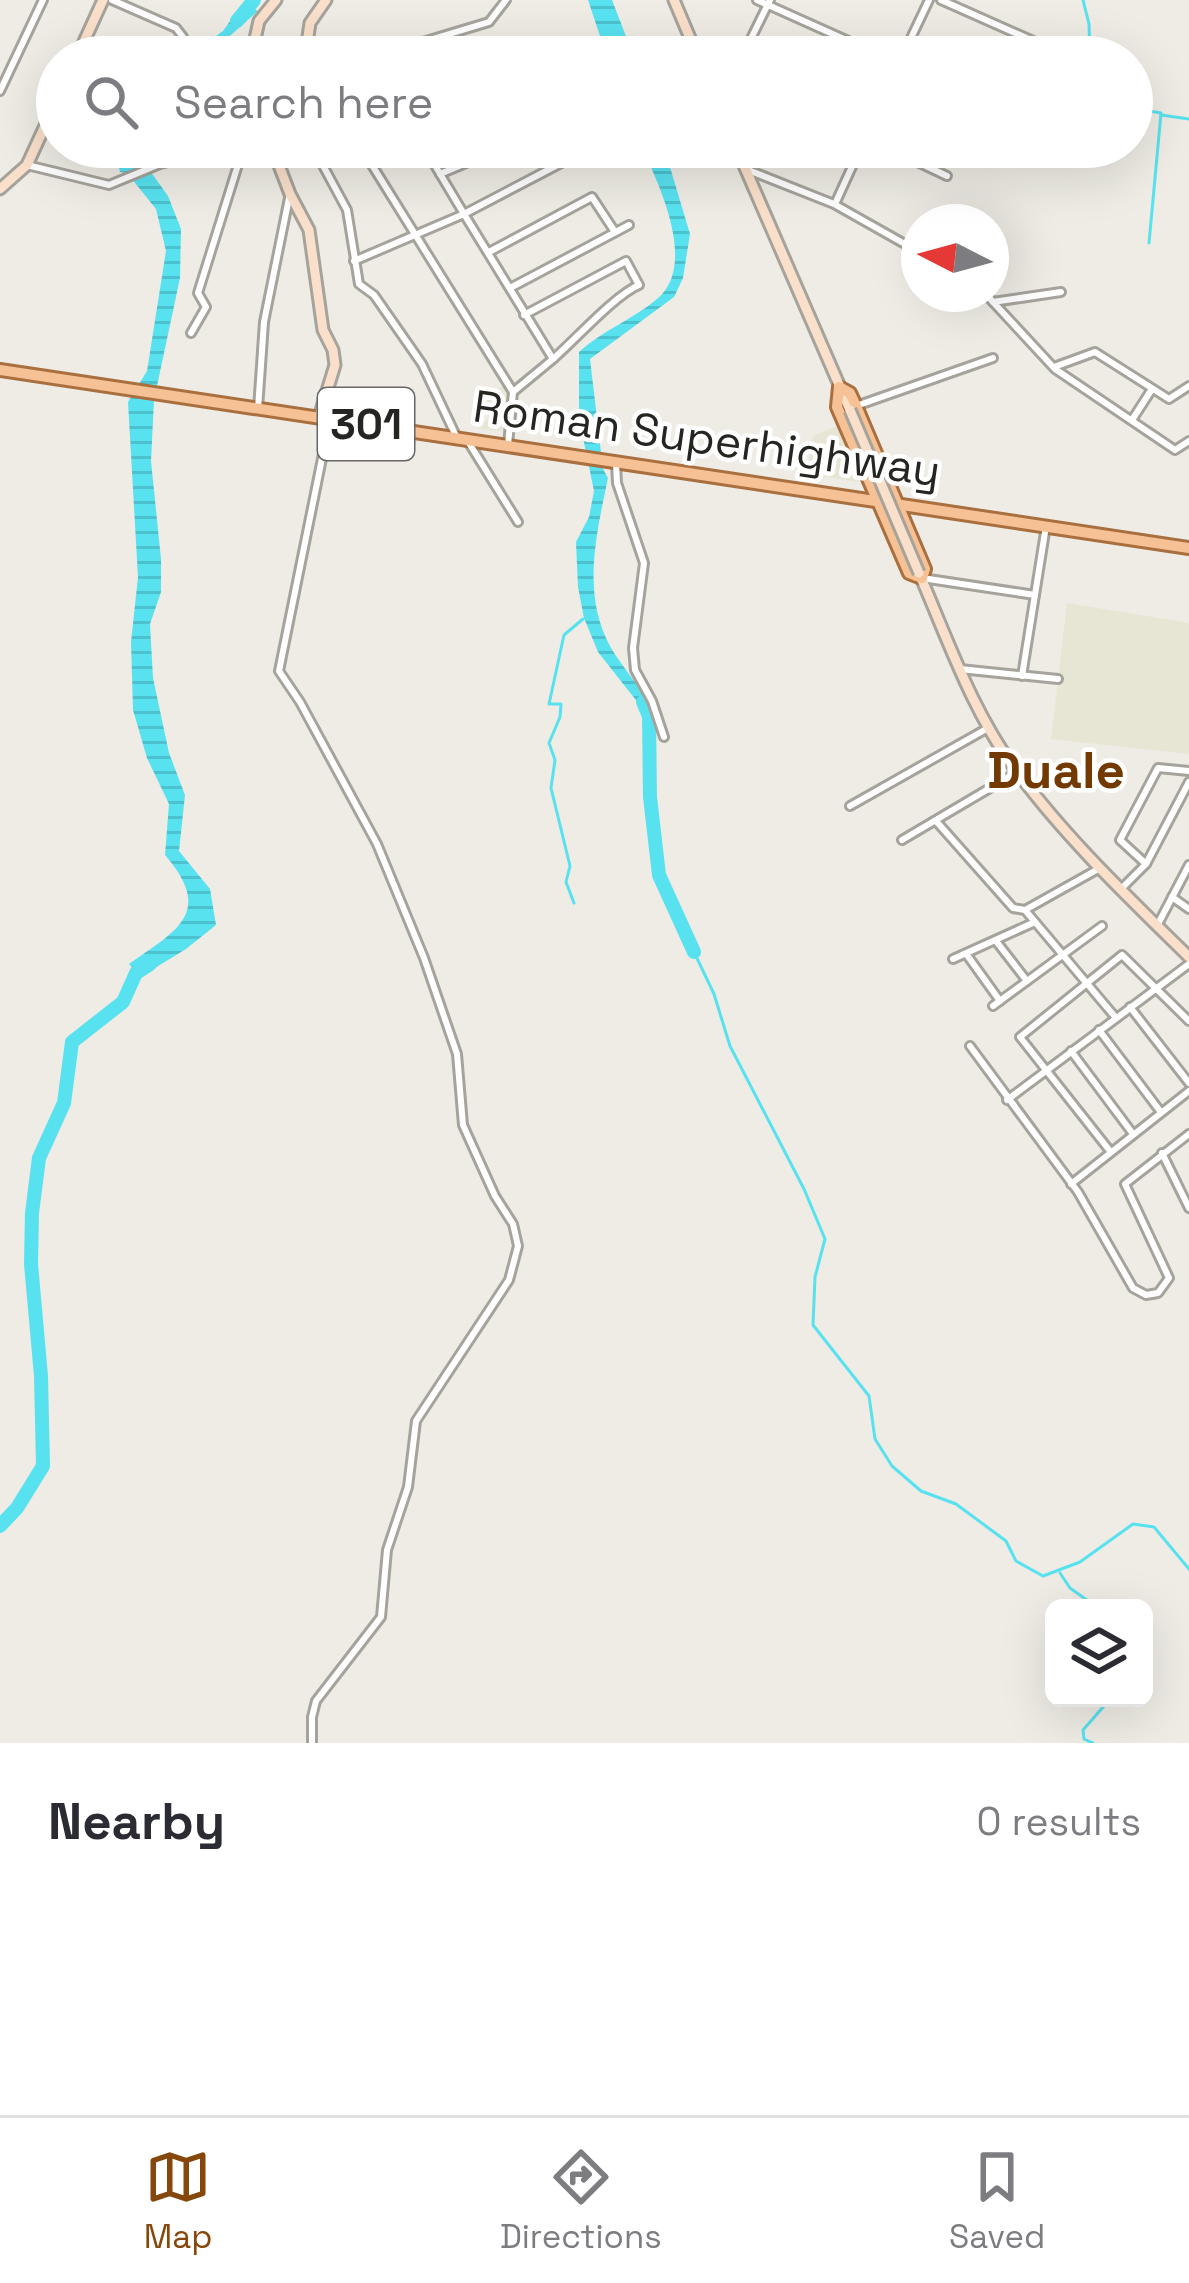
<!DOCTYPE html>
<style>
body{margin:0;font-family:"Space Grotesk",sans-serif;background:#f2f2f3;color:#2b2b33}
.controls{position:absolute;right:36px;bottom:36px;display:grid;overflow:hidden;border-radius:18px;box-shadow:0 12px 48px #0002}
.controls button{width:108px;height:108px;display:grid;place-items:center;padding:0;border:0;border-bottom:3px solid #e1e1e2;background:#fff;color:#2b2b33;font:60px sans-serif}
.compass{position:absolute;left:901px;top:204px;width:108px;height:108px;border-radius:50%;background:#fff;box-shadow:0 12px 48px #0002;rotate:276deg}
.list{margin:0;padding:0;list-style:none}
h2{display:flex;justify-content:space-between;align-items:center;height:156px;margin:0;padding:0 48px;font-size:51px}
h2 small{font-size:39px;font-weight:400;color:#7c7c81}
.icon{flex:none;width:66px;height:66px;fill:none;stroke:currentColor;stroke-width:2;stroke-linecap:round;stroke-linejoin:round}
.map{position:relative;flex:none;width:1189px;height:1743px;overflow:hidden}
.search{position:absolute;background:#fff;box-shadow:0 12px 48px #0002;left:36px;right:36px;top:36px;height:132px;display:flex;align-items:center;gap:30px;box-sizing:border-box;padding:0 42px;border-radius:66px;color:#7c7c81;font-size:45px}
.sheet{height:372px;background:#fff}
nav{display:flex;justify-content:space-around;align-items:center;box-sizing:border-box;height:168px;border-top:3px solid #e1e1e2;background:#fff;font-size:33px;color:#7c7c81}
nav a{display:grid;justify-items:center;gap:6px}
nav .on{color:#86470d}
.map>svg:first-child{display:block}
.built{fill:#e7e5d4}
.water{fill:url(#water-rules)}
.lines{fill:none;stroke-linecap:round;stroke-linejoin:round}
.stream{stroke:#58e2f0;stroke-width:3}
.river{stroke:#58e2f0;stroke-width:14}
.street-casing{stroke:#a5a39b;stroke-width:12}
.secondary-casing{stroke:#a5a39b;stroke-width:15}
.primary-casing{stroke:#a96f3f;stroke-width:16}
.street{stroke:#fff;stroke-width:6}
.secondary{stroke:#fae0ca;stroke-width:9}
.primary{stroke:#f6c195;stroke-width:10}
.secondary-bridge-casing{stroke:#a5a39b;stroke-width:15;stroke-linecap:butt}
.secondary-bridge{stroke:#fae0ca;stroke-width:9}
.labels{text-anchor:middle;stroke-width:9;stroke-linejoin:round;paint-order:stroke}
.shield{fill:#fff;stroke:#666664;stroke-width:3}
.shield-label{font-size:42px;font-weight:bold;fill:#252522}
.street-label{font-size:45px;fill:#252522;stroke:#fff}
.quarter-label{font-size:51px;font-weight:bold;fill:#723900;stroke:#fff}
</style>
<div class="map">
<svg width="1189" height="1743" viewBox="0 0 1189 1743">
<defs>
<pattern id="water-rules" width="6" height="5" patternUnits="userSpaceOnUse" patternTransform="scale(3)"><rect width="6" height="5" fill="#58e2f0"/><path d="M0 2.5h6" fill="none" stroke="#4cc2ce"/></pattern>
</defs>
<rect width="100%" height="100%" fill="#eeece4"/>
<g class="built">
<polygon points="503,385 510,392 505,431 478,429 489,418 481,403"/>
<polygon points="839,425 859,482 808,474 813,436"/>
<polygon points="1067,603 1189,623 1189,754 1051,739"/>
</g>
<g class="water">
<polygon points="588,0 612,0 634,57 607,57"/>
<polygon points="243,3 258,11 206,57 187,57 223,31"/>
<path d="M114 147H133L168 196 181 229 180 278 154 400 151 461 161 559V592L150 624 153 678 169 753 185 795 179 851 210 889 216 925 186 949 140 977 129 964C178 930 214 912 165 855L169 804 147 758 133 710 131 642 138 577 128 402 147 371 166 251 156 209 127 173 120 172Z"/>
<path d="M642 147H664L690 234 683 278 674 297 590 359 603 469 608 478C597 532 581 593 610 646 624 671 646 691 655 718L644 719 639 704 598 652 584 618 578 587 576 542 589 517 594 491 579 418V352C603 330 632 320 657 299 698 265 659 185 642 147Z"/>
</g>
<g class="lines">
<g class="stream">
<polyline points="1083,0 1089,24 1090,57"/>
<polyline points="1132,108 1161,113 1149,243"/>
<polyline points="1161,115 1189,119"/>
<polyline points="574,903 566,882 570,866 551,788 555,760 549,743 560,717 561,704 549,704 564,635 583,619"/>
<polyline points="694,952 714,994 730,1046 804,1189 825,1239 815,1277 813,1325 869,1396 875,1439 892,1466 921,1491 956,1504 1006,1541 1016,1561 1043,1576 1080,1562 1133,1524 1154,1527 1189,1569"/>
<polyline points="1060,1573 1070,1588 1098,1608"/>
<polyline points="1093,1743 1084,1739 1083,1730 1104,1706 1102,1698"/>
</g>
<g class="river">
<polyline points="237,21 254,0"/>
<polyline points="643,702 649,716 650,797 659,875 694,952"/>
<polyline points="0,1526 17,1508 43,1466 41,1376 31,1264 32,1213 39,1158 64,1103 72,1042 123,1002 136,973 150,964"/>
</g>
<g class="street-casing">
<g id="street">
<polyline points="112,0 176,28 183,37 158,57"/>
<polyline points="757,0 884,57"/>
<polyline points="941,0 1058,52"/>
<polyline points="373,57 489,22 506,0"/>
<polyline points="742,57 770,0"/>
<polyline points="902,57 929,0"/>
<polyline points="0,91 43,0"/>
<polyline points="313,147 347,210 359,284 374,295 422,364 457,438"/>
<polyline points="342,147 358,149 367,157 513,392 508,445"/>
<polyline points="424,147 464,214 592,147"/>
<polyline points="886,147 947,176"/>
<polyline points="27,165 109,185 160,164 233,147"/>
<polyline points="748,170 834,204 919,252"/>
<polyline points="440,174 504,147"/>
<polyline points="835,204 861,147"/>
<polyline points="489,252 592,197 615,232"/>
<polyline points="354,261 464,214 553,359 513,392"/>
<polyline points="512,287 629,225"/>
<polyline points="986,294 993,302 1061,292"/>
<polyline points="993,302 1055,369 1175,450 1189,441"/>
<path d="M524 315 626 261 639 285C615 295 576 339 553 359"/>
<polyline points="191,333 206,307 198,293 237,168 231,148"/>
<polyline points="1054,367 1095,352 1169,399 1189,386"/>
<polyline points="856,406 993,358"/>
<polyline points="258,409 264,322 289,198"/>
<polyline points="1132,420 1152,389"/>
<polyline points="469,443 518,522"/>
<polyline points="616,463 617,483 644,563 633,648 635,670 652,701 664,737"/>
<polyline points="922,578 1035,595"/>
<polyline points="960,669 1058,679"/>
<polyline points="1022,676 1046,526"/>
<polyline points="850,806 988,728"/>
<polyline points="936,821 1013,908 1025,910 1116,1018"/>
<polyline points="902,840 1017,772"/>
<polyline points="1146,864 1120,840 1158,768 1189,771"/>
<polyline points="1122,888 1146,864 1189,782"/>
<polyline points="1172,897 1189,909"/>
<polyline points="1025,910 1100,868"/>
<polyline points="1157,926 1189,865"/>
<polyline points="996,941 1027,981"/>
<polyline points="967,955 1000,1001"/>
<polyline points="953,959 1035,922"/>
<polyline points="993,1006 1102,926"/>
<polyline points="1130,1007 1189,1083"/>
<polyline points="1099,1030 1160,1111"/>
<polyline points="970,1046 1078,1192 1133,1288 1146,1295 1158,1293 1169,1278 1125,1184 1189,1134"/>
<polyline points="1071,1051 1133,1134"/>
<polyline points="1007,1100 1189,964"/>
<polyline points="1110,1151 1020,1037 1122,955 1189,1021"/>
<polyline points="1162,1153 1189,1208"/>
<polyline points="1071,1184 1189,1091"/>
<polyline points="312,1743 312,1717 316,1701 381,1617 387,1550 408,1487 416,1421 509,1280 518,1246 513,1224 495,1196 463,1125 457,1054 424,958 377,844 300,702 279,671 330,419"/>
</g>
</g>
<g class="secondary-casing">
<g id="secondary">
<polyline points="674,0 698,57"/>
<polyline points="77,57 103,0"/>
<polyline points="251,57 259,21 276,0"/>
<polyline points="305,57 310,23 326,0"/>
<polyline points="272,147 290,194 309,230 323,330 333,350 335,365 319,417"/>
<polyline points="736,147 850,410"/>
<polyline points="0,189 27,165 57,100"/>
<path d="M919 573C948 640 973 714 1018 773 1067 839 1130 899 1189 957"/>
</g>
</g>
<g class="primary-casing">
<g id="primary">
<polyline points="0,370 1189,548"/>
<polygon points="839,387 850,393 856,406 925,569 922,578 909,573 837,407"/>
</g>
</g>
<use href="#street" class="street"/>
<use href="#secondary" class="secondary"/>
<use href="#primary" class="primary"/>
<g class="secondary-bridge-casing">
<polyline id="secondary-bridge" points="850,410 919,573"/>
</g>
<use href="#secondary-bridge" class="secondary-bridge"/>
</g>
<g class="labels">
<rect class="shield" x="318" y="388" width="96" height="72" rx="9"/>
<g class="shield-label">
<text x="366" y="439">301</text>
</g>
<g class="street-label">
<text transform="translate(707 438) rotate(8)" y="16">Roman Superhighway</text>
</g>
<g class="quarter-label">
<text x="1056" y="788">Duale</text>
</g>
</g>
</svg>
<div class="controls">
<button><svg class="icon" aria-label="layers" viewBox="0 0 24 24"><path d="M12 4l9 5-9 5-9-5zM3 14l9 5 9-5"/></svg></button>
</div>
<svg class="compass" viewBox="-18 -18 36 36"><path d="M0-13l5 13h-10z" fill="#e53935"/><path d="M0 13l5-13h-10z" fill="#7c7c81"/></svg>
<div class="search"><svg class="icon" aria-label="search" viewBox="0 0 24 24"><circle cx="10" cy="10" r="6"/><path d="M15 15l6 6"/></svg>Search here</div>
</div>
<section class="sheet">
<h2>Nearby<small>0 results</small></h2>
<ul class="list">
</ul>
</section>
<nav>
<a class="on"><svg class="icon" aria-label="map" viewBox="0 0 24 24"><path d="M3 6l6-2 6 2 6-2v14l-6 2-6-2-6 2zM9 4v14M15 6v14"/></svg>Map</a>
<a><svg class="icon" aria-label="directions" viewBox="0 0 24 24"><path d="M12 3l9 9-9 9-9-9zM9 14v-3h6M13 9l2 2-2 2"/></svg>Directions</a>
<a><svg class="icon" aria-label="saved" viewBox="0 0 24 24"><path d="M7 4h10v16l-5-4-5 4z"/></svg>Saved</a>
</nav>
